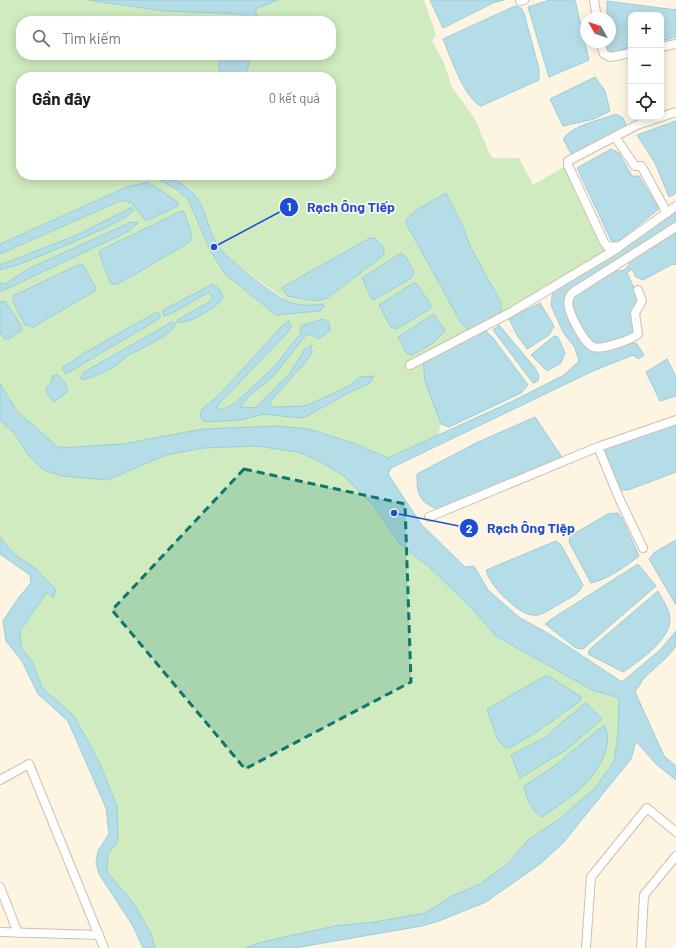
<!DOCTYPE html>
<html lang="vi">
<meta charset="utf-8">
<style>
body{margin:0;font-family:Barlow,sans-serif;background:#f2f2f2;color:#202124}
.controls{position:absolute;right:12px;top:12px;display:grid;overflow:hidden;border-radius:8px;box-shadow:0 2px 10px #0003}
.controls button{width:36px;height:36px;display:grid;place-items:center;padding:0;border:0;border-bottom:1px solid #e0e0e0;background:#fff;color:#202124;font:20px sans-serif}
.compass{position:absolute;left:580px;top:12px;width:36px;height:36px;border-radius:50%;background:#fff;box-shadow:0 2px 10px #0003;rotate:310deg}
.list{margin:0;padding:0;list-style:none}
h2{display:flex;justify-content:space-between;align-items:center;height:52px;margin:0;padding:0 16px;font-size:17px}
h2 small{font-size:13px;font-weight:400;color:#757577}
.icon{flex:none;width:22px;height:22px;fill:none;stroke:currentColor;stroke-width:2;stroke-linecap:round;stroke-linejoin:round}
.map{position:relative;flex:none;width:676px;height:948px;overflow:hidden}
.search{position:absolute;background:#fff;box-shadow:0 2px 10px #0003;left:16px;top:16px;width:320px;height:44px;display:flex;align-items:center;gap:10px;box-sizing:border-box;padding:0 14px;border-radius:16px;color:#757577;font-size:15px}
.panel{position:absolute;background:#fff;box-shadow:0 2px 10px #0003;left:16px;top:72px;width:320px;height:108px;border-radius:16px}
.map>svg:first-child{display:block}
.green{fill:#cfebbf}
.water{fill:#b5dde7;stroke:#9bcdda}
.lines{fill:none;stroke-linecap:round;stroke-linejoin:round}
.street-casing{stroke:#d1beab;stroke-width:10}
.street{stroke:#fff;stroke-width:8}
.marked{fill:#0f766e;fill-opacity:0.2;stroke:#0f766e;stroke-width:3;stroke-dasharray:8 5;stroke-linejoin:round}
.leader{fill:none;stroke:#1d4ed8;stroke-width:1.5}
.callout-dot{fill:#1d4ed8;stroke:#fff7e8;stroke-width:1.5}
.mark-label{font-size:12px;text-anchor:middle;font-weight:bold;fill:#fff}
.callout-label{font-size:14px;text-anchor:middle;font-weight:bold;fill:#1d4ed8;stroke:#fff7e8;stroke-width:3.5;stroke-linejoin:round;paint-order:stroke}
</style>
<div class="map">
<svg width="676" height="948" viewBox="0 0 676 948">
<rect width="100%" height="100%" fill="#fdf4e1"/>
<g class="green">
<polygon points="0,0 89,0 163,11 243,14 247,21 21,21 21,55 222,55 218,65 222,77 21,77 21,175 152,175 176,189 188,199 210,250 225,274 276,315 320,311 323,304 309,307 288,301 228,259 217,244 197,197 190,188 164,175 331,175 331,77 245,77 250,61 246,55 331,55 331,21 258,21 255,9 278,0 424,0 436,35 432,41 444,63 452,87 475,119 489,153 493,158 519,158 533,185 565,166 609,250 501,314 501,303 470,246 463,227 446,193 418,209 407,225 461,323 469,331 423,361 441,424 438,435 388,458 356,444 309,429 277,426 204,429 123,444 59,448 17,411 0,384"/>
<polygon points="0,420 15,434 29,456 44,470 62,476 107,480 166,455 203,448 257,446 298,452 319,461 344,476 373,505 399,543 428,566 469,605 496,636 592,690 619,698 618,734 614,761 596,787 561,818 528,840 505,865 480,884 452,896 425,913 375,922 335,926 258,943 246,948 155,948 151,934 135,905 107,872 108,854 118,841 117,806 99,762 74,716 42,688 33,663 21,647 20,631 48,591 35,568 14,554 0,537"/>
</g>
<g class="water">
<polygon points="89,0 278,0 255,9 258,21 247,21 243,14 163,11"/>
<polygon points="430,0 504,0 493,3 443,28"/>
<polygon points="550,0 575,0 589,60 549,77 528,7"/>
<polygon points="607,1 676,10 676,37 661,41 661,15 631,15 631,47 612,52 605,47 606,42 610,42 610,18 607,18"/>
<path d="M515 6 521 8 524 13 539 69V80L481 106C463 97 451 57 443 39Z"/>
<polygon points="222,55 246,55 250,61 245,77 222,77 218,65"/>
<polygon points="595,77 605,91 610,111 594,119 563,126 550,99"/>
<path d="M616 114 623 118 627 127 572 155 563 139C574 124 599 121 616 114Z"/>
<polygon points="676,121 676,193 669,197 655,163 637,135"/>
<polygon points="611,149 619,153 632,176 639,176 659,209 616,243 611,240 577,168"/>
<path d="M152 175C162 175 168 177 178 182 206 195 203 220 217 244 224 257 273 295 287 301 299 306 311 306 323 304L324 307 320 311 276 315 225 274 210 250 188 199 176 189Z"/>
<polygon points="148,182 178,202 178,206 146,221 132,203 122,200 0,254 0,244 127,187"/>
<polygon points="446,193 463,227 470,246 501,303 501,314 469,331 461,323 407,225 406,219 418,209"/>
<polygon points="132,207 134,210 127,216 105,228 69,244 23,263 0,270 0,265 77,235"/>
<polygon points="676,209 676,222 564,296 570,324 584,344 595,350 632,343 637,344 644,355 638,359 633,355 593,371 391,468 388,474 421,524 465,567 474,566 488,590 520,618 546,632 622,682 660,650 676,631 676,646 667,657 644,678 635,692 664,756 676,766 676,780 656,764 636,741 631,759 563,843 540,864 486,902 439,921 422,926 294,948 246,948 258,943 335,926 375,922 425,913 452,896 480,884 508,863 528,840 561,818 596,787 614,761 618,734 619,698 592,690 496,636 469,605 428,566 399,543 373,505 344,476 319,461 298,452 257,446 203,448 166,455 107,480 62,476 44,470 29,456 15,434 0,420 0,384 17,411 59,448 123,444 203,429 277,426 309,429 356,444 388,458 515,400 564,375 579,361 575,348 563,332 551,305 553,290"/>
<path d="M181 211 184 212C187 222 194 233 190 242L118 284H111L99 253 101 250Z"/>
<polygon points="131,222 138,223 127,232 0,292 0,283 5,284 30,268"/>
<path d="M676 230V265L673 264 643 280 636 277 632 269 627 273 639 299 638 329C626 340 607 347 591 344L570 307 571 296 612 272 624 270 629 265 630 261Z"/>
<polygon points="370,238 375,238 384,249 384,255 327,298 316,301 288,296 281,288"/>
<polygon points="401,253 406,257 414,273 411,278 374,300 371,298 362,278"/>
<polygon points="80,264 83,265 96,288 95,291 33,327 25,325 13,301 13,296"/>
<polygon points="416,283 431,305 430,309 396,329 391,327 379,305 412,284"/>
<path d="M213 284 220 290 223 297C220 306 186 326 177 322V320L211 301 213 298 209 292 174 312 164 316 163 310Z"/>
<path d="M5 301C9 308 22 324 22 330L9 339H5L0 333V302Z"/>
<polygon points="540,303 554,326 549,335 527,349 517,335 509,319"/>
<polygon points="157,312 160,314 160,318 66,374 62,368 86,352"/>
<polygon points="434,314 445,331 433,343 412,355 407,354 398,337"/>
<polygon points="323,319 329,322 330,331 318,339 313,335 306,335 273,377 249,396 240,407 255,408 290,373 305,349 311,345 312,352 308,359 269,403 274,407 303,406 310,404 349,386 360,377 374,376 370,383 350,392 307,416 300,418 264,414 241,420 205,422 200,416 202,409 219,395 283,325 289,321 291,327 287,333 216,407 222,410 235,403 273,368 301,333 301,326"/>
<path d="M172 322 176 323C171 337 139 349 127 356 123 359 119 363 115 366 105 372 93 377 83 380L80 378 84 372Z"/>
<polygon points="499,325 535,368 539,376 538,381 533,383 493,330"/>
<polygon points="484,329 493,338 528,385 521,393 449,427 441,424 425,381 423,361"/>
<polygon points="554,336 558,337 565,353 561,363 547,371 531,355"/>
<polygon points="667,359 676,377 676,396 660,401 646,372"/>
<path d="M58 375 65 383 68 390 66 393 54 402C38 383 50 392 53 376Z"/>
<path d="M535 417 563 459 439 510C418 501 417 495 417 474L476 443Z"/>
<polygon points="676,423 676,472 628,490 618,490 601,449"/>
<path d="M618 513 622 518 639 556C625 567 608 579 591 583L569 542 570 536 608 514Z"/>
<polygon points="0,537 14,554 35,568 56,590 53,598 47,592 20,631 21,647 33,663 42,688 74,716 99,762 117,806 118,841 108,854 107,872 135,905 151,934 155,948 143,948 133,926 99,874 96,862 98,851 109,834 106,808 68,721 38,694 22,661 6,641 3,621 19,597 31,583 30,575 0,554"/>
<polygon points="676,540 676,605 649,559 655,552"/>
<path d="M556 541 561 545 583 585C579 594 571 597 563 602 555 606 546 613 538 615 521 619 489 585 486 570Z"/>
<polygon points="638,564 656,586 583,649 576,648 545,624 553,618"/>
<path d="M658 591C662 599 670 610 670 620 669 641 639 661 623 672L588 654 590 649Z"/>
<polygon points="547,675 581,697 580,701 541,729 510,748 506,748 498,740 487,709"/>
<polygon points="586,703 602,719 566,750 520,778 511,755 546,737 561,723"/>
<path d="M604 725C609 735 608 745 604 755 592 786 568 798 542 817 530 809 527 800 524 786L553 767Z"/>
</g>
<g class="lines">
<g class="street-casing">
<g id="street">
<polyline points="594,0 597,18"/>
<polyline points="520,1 524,0"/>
<polyline points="600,42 604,54 610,57 631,53"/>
<polyline points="661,47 676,44"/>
<polyline points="661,117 637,125 568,161 568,165 604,242 608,247 620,246 676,206"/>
<polyline points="661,117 676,112"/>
<polyline points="615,137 635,166 641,166 643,169 667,213"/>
<path d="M638 290 642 301 635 313 638 334C632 340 601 350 593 347 584 343 565 309 569 299 569 297 571 295 572 293L676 227"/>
<polyline points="410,365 508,314 618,248"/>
<polyline points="598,447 619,498 643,548"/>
<polyline points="429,517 598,447 676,420"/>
<polyline points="0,780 29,764 104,948"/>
<polyline points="0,887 18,933"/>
<polyline points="0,932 99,935"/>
<polyline points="586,948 591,877 647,808 676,832"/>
<polyline points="641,948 644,895 676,856"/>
</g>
</g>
<use href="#street" class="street"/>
</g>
<path class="marked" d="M244 469 405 504 411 682 245 769 112 610Z"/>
<path class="leader" d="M214 247L289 207M394 513L469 528"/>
<g class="callout-dot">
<circle cx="214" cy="247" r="4"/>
<circle cx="394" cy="513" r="4"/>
<circle cx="289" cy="207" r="10"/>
<circle cx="469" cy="528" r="10"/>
</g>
<g class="mark-label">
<text x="289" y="211">1</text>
<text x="469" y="533">2</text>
</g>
<g class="callout-label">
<text x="351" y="212">Rạch Ông Tiếp</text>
<text x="531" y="533">Rạch Ông Tiệp</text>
</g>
</svg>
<div class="controls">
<button>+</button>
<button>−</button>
<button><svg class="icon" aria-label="locate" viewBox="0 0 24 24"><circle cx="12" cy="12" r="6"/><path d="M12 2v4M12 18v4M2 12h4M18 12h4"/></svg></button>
</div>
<svg class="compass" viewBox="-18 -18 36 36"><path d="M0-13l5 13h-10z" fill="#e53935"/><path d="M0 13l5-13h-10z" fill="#757577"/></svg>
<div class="search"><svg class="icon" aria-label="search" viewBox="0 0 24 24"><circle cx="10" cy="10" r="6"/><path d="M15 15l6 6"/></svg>Tìm kiếm</div>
<section class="panel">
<h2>Gần đây<small>0 kết quả</small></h2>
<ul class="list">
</ul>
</section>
</div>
